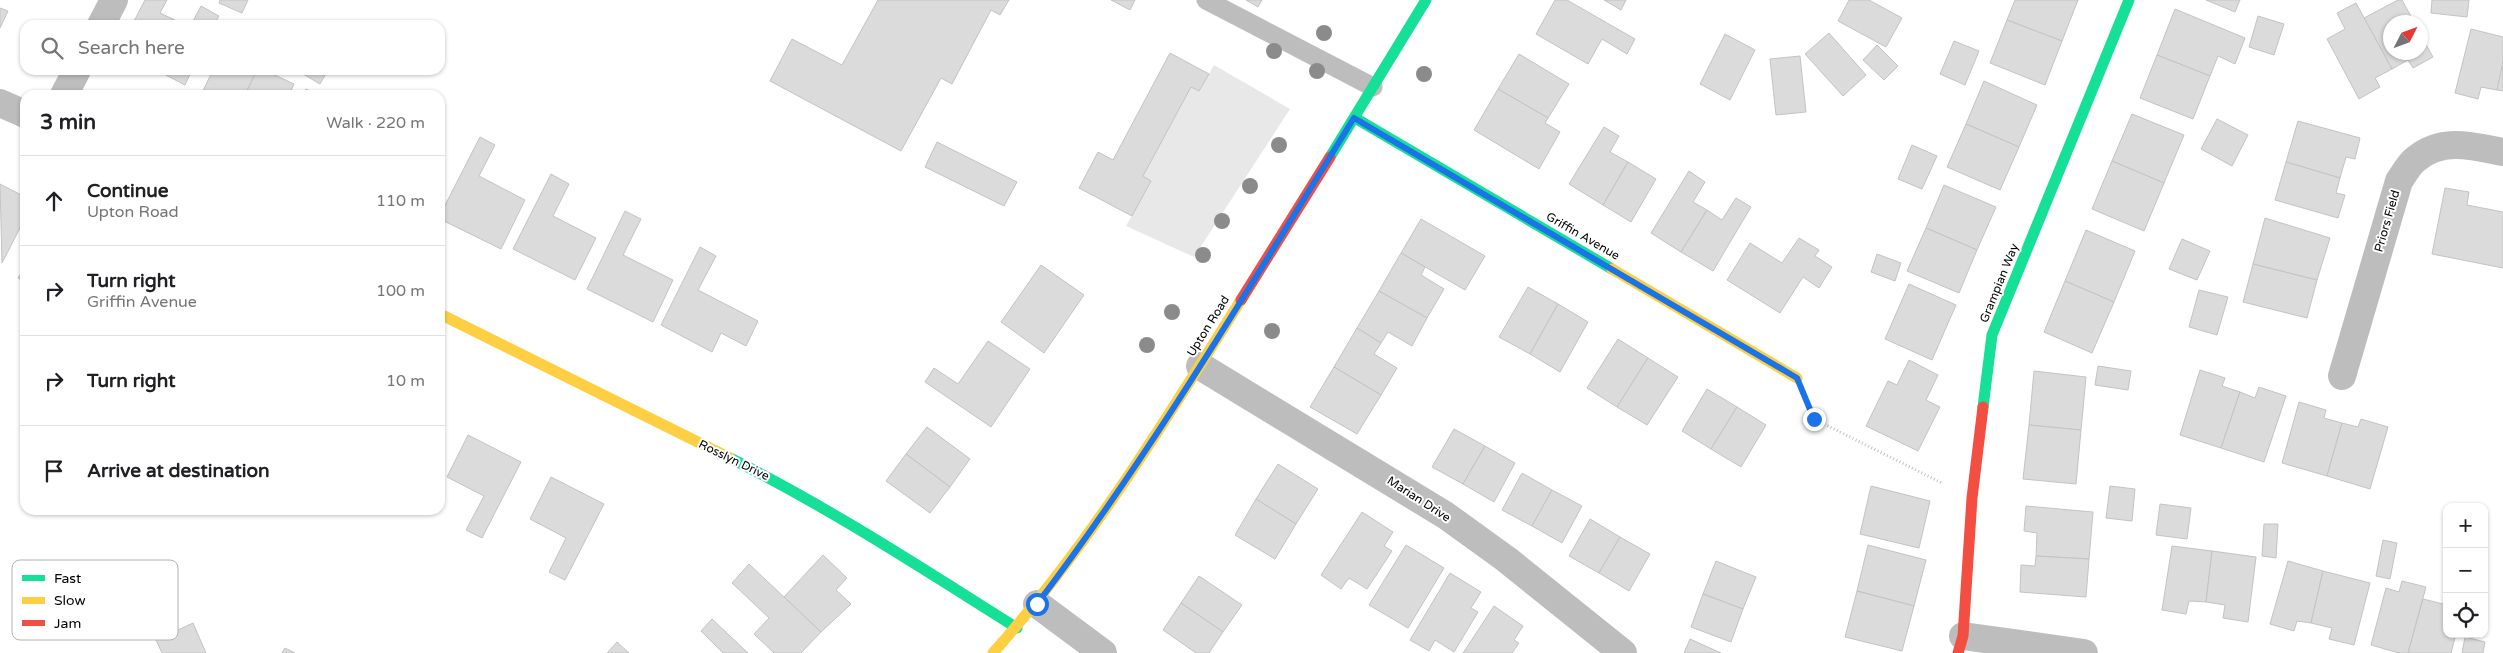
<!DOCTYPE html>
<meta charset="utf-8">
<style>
body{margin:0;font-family:"Varela Round",sans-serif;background:#f6f6f6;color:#202124}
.controls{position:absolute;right:15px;bottom:15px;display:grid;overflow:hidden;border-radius:10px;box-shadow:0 1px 4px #0004}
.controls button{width:45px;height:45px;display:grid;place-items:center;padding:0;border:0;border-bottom:1px solid #e0e0e0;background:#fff;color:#202124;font:25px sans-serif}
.compass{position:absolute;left:2383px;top:15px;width:45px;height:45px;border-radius:50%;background:#fff;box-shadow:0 1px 4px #0004;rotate:48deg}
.stop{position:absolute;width:15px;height:15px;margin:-11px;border:4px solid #1a73e8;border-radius:50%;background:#fff}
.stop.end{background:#1a73e8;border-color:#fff;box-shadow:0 1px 5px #0008}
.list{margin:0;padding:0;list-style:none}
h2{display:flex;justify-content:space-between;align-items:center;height:65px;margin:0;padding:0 20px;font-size:21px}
h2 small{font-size:16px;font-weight:400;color:#757577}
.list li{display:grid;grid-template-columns:32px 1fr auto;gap:15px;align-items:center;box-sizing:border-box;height:90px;padding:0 20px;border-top:1px solid #e0e0e0}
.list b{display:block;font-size:19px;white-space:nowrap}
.list p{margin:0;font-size:16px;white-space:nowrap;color:#757577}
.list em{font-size:16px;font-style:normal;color:#757577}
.icon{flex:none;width:28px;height:28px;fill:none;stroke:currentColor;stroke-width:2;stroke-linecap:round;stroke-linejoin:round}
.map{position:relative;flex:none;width:2503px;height:653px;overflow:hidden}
.search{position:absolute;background:#fff;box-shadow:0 1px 4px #0004;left:20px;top:20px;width:425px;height:55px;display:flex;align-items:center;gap:12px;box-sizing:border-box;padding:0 18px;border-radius:15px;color:#757577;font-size:19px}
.panel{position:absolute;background:#fff;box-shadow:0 1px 4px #0004;left:20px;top:90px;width:425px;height:425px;border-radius:15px}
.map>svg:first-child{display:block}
.green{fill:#e8e8e8}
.building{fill:#dbdbdb;stroke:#c3c3c3}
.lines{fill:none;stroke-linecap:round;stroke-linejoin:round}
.path{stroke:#c2c2c2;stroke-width:3;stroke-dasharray:1 2.5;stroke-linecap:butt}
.lane{stroke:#bdbdbd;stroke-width:19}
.street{stroke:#bdbdbd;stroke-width:28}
.fast{stroke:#16e098;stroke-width:11}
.slow{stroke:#ffcf43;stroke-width:11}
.jam{stroke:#f24e42;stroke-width:11}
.tree{fill:#8b8b8b}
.route{stroke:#1a73e8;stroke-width:6}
.labels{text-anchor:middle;stroke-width:4;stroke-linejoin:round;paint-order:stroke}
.street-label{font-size:12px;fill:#000;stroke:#fff}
.key{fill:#fff;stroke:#b2b2b2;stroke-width:1}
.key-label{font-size:14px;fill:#000}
</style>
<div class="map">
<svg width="2503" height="653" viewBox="0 0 2503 653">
<rect width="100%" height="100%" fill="#fff"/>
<polygon class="green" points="1214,65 1290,109 1194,257 1126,226 1151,181 1143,176 1191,87 1199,91"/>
<g class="building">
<polygon points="145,0 167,0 160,13 177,21 175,25 132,25"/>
<polygon points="220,0 248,0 242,13 219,3"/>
<polygon points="878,0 1009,0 1000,15 991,10 952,84 941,78 901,151 770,81 792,39 842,65"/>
<polygon points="1111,0 1135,0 1130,10"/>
<polygon points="1246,0 1262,0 1258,7"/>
<polygon points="1555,0 1567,0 1635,39 1627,54 1602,39 1588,64 1536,34"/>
<polygon points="1604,0 1626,0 1621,10"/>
<polygon points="1849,0 1869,0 1902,18 1886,47 1838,21"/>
<polygon points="2015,0 2078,0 2062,41 2007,20"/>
<polygon points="2206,0 2240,0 2235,12"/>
<polygon points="2398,0 2402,0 2414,22 2390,22 2390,52 2420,52 2420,34 2433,57 2413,68 2408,60 2392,69 2364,18"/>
<polygon points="2432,0 2469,0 2467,17 2431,13"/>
<polygon points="2356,3 2392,69 2375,78 2380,87 2359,99 2327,39 2345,29 2337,13"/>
<polygon points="201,6 219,16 214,25 191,25"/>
<polygon points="0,8 8,11 0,28"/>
<polygon points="2175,9 2245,38 2235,64 2218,56 2210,76 2157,55"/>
<polygon points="2258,16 2284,24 2274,55 2249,47"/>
<polygon points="2007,20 2062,41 2045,85 1990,63"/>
<polygon points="2471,29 2503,37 2503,62 2497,90 2481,87 2478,99 2455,93"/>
<polygon points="1829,33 1866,75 1843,96 1805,54"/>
<polygon points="1725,34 1755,50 1730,100 1700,84"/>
<polygon points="1954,41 1979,51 1965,85 1940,74"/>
<polygon points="1877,45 1898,66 1884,80 1863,60"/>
<polygon points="1170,53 1209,74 1199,91 1191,87 1143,176 1151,181 1132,216 1079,188 1098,152 1113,160"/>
<polygon points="1519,54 1569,84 1548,118 1498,89"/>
<polygon points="2157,55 2210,76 2193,119 2140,98"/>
<polygon points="1800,56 1806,112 1776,115 1770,59"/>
<polygon points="2503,62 2503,91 2497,90"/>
<polygon points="156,70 192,70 185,85"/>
<polygon points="213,70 257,70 245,95 201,95"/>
<polygon points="257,70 264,70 294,84 289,95 245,95"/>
<polygon points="306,70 328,70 320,84 303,74"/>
<polygon points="1984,81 2037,105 2019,147 1966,124"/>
<polygon points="306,89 318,95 303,95"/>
<polygon points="1498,89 1548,118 1545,123 1560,132 1539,169 1474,130"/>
<polygon points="2132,114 2184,135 2164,183 2112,161"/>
<polygon points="2217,119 2248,135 2232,166 2201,149"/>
<polygon points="2298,121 2360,138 2355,159 2346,157 2340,178 2286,162"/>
<polygon points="1966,124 2019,147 2000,190 1947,167"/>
<polygon points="1604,127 1619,136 1610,152 1628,162 1603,205 1569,184"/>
<polygon points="480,137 495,145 479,176 525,200 501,249 440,219 440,215"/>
<polygon points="937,142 1017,182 1004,206 925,167"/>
<polygon points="1912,145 1937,156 1922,189 1898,179"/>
<polygon points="2112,161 2164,183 2144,231 2092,209"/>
<polygon points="1628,162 1656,179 1631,222 1603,205"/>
<polygon points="2286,162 2340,178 2336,193 2345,195 2338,218 2275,200"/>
<polygon points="1689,171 1705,182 1693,202 1707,210 1681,252 1651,233"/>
<polygon points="551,174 569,184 553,216 596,238 575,280 513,249"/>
<polygon points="0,184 25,197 25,218 2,263"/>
<polygon points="1944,185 1996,207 1977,250 1926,228"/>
<polygon points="2445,188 2469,192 2467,205 2503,212 2503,268 2432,254"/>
<polygon points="1736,198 1751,207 1713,271 1681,252 1707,210 1722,220"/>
<polygon points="625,211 641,219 623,255 673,280 653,322 587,289"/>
<polygon points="2265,218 2330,238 2317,280 2253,264"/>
<polygon points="1421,219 1485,256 1465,290 1401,253"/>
<polygon points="1926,228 1977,250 1959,293 1907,271"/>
<polygon points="2086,230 2135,251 2114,302 2065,281"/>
<polygon points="1799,238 1819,250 1815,256 1832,267 1819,288 1803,277 1780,313 1727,280 1750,243 1782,263"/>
<polygon points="2182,239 2210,251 2197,280 2169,269"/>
<polygon points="700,247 716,256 698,290 758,321 746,346 721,333 712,352 661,325"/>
<polygon points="1401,253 1425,267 1421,275 1444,289 1427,318 1379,291"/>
<polygon points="1877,254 1901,263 1895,281 1871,272"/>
<polygon points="2253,264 2317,280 2307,318 2243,302"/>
<polygon points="1041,265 1084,295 1044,353 1001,322"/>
<polygon points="25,267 25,282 18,278"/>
<polygon points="2065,281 2114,302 2092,353 2044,332"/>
<polygon points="1909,284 1956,305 1932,360 1885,339"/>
<polygon points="1528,287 1558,304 1530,354 1499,337"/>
<polygon points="2199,290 2228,297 2217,335 2189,327"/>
<polygon points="1379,291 1427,318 1412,346 1388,332 1381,343 1357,328"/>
<polygon points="1558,304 1588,322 1560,372 1530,354"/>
<polygon points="1357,328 1381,343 1374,354 1397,368 1381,395 1334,367"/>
<polygon points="1618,339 1648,358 1617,407 1587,388"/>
<polygon points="988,341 1030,369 991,427 925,382 934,368 958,384"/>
<polygon points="1648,358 1678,377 1647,425 1617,407"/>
<polygon points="1909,360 1938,375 1926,400 1940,407 1918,451 1866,426 1888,381 1897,385"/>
<polygon points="2098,366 2131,371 2128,390 2095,385"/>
<polygon points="1334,367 1381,395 1357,434 1310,407"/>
<polygon points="2200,370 2225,378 2222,386 2240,392 2221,448 2180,435"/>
<polygon points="2034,371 2086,377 2081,430 2029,425"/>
<polygon points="2259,387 2286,396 2264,462 2221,448 2240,392 2255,398"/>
<polygon points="1707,389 1737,407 1711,449 1682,431"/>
<polygon points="2299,402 2326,410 2324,418 2342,423 2327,476 2282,463"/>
<polygon points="1737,407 1766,425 1741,467 1711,449"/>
<polygon points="440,415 444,417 440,426"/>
<polygon points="2361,419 2388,427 2370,489 2327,476 2342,423 2358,427"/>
<polygon points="2029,425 2081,430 2076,484 2023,479"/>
<polygon points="927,427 970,459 950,487 906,454"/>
<polygon points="1454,429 1485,446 1463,484 1432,467"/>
<polygon points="468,435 521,462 482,538 466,530 484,496 447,477"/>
<polygon points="1485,446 1515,463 1494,502 1463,484"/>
<polygon points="906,454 950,487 930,513 886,481"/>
<polygon points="1278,464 1318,489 1296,524 1256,499"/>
<polygon points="1522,473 1552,490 1532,526 1502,510"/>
<polygon points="551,477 604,504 565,580 549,572 566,538 530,519"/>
<polygon points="1871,486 1930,501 1919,548 1860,534"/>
<polygon points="2110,486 2135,489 2132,521 2106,518"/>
<polygon points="1552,490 1582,506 1562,543 1532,526"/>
<polygon points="1256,499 1296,524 1275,559 1235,535"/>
<polygon points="2160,504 2191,508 2187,539 2156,535"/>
<polygon points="2026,506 2093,512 2089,559 2036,556 2037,533 2024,531"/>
<polygon points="1362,512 1393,532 1384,546 1392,551 1367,589 1349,578 1341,589 1321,575"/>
<polygon points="1590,519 1620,537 1599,573 1569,556"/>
<polygon points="2264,524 2278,524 2276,558 2262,556"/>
<polygon points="1620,537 1650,554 1629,591 1599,573"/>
<polygon points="2383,540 2397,543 2390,579 2376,576"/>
<polygon points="1406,545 1444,568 1408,628 1369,605"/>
<polygon points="1868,545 1926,560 1914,606 1857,591"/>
<polygon points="2172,546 2212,551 2206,602 2189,601 2186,614 2162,610"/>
<polygon points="2212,551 2256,557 2248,622 2223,618 2225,605 2206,602"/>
<polygon points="823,555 847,578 836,590 851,604 821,632 784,597"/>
<polygon points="2036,556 2089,559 2086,597 2020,592 2021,565 2035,566"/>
<polygon points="1716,561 1756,577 1743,609 1703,594"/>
<polygon points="2288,561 2323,571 2311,623 2297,621 2294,631 2270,624"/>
<polygon points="749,564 821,632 801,653 774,653 754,634 769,618 732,583"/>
<polygon points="2323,571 2370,583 2354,645 2329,639 2332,628 2311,623"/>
<polygon points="1450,573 1481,592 1471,608 1478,612 1454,652 1435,640 1429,651 1410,640"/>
<polygon points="1199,576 1242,605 1223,632 1181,603"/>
<polygon points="2402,581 2426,587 2408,653 2399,653 2371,645 2386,588 2399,592"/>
<polygon points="1857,591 1914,606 1902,651 1845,637"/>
<polygon points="1703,594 1743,609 1731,642 1691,627"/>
<polygon points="2423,599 2447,605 2447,634 2456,634 2451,653 2408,653"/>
<polygon points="1181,603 1223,632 1209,653 1196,653 1163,630"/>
<polygon points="1494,606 1523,626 1514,640 1519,643 1512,653 1463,653"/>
<polygon points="712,619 748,653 723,653 701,631"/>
<polygon points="193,623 206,653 162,653 156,640"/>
<polygon points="2465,637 2485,642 2483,653 2462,653"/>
<polygon points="1690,639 1721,653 1684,653"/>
<polygon points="617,642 629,653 607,653"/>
<polygon points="285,648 295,653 282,653"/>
</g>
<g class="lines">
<polyline class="path" points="1809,407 1814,419 1942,483"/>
<polyline class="lane" points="1206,0 1373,87"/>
<g class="street">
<polyline points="101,25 114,0"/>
<polyline points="64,95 77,70"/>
<polyline points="0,103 25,114"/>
<polyline points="1200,366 1445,515 1506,559 1623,653"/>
<path d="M2342 376 2399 181C2404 174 2409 164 2416 159 2442 137 2473 146 2503 152"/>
<polyline points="1037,604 1103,653"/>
<polyline points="1963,636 2084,653"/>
</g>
<g class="fast">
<polyline points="1355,118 1612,269"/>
<polyline points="1330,157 1426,0"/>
<polyline points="1983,407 1992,335 2129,0"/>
<path d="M730 458C830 508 923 569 1017 628"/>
</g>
<g class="slow">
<polyline points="1612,269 1797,378"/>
<polyline points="440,314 730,458"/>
<path d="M993 653C1089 545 1164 423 1241 300"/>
</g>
<g class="jam">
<polyline points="1241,300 1330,157"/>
<polyline points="1958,653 1963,636 1972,498 1983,407"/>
</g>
</g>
<g class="tree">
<circle cx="1324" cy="33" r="8"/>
<circle cx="1274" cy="51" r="8"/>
<circle cx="1317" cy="71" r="8"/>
<circle cx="1424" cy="74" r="8"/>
<circle cx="1279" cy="145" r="8"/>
<circle cx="1250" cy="186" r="8"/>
<circle cx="1222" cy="221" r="8"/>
<circle cx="1203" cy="255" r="8"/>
<circle cx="1172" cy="312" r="8"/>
<circle cx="1272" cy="331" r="8"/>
<circle cx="1147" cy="345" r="8"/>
</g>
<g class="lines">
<path class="route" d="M1037 604C1154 450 1252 282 1354 118L1797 378 1814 419"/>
</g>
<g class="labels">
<g class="street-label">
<text transform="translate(2387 221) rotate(-74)" y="4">Priors Field</text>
<text transform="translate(1583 236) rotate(30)" y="4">Griffin Avenue</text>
<text transform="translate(1999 283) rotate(-68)" y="4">Grampian Way</text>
<text transform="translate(1208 326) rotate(-58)" y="4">Upton Road</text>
<text transform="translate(734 460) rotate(26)" y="4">Rosslyn Drive</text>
<text transform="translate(1419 499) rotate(33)" y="4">Marian Drive</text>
</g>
</g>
<rect x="12" y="560" width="166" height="80" rx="8" class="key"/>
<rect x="22" y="575" width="23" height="6" fill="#16e098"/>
<rect x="22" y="597" width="23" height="7" fill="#ffcf43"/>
<rect x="22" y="620" width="23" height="6" fill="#f24e42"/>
<g class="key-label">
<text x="54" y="583">Fast</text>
<text x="54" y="605">Slow</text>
<text x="54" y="628">Jam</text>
</g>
</svg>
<div class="controls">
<button>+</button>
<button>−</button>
<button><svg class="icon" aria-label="locate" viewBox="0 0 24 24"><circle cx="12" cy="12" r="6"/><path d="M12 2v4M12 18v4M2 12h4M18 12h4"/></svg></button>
</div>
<svg class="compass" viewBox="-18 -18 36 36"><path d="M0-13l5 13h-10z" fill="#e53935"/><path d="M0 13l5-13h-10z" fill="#757577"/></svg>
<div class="stop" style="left:1037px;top:604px"></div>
<div class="stop end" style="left:1814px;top:419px"></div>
<div class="search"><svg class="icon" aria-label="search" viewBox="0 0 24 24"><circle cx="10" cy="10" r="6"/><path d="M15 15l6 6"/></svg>Search here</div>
<section class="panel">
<h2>3 min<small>Walk · 220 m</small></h2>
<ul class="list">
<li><svg class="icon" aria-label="ahead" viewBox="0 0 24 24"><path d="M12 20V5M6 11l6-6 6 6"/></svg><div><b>Continue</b><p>Upton Road</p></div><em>110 m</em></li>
<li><svg class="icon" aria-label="right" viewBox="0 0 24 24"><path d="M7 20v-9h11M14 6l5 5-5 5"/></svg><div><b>Turn right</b><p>Griffin Avenue</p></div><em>100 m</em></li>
<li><svg class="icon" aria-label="right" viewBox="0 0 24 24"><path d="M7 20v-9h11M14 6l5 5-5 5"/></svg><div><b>Turn right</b></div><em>10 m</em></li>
<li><svg class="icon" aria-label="arrive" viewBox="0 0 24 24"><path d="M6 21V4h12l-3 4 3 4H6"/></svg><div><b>Arrive at destination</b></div></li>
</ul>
</section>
</div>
